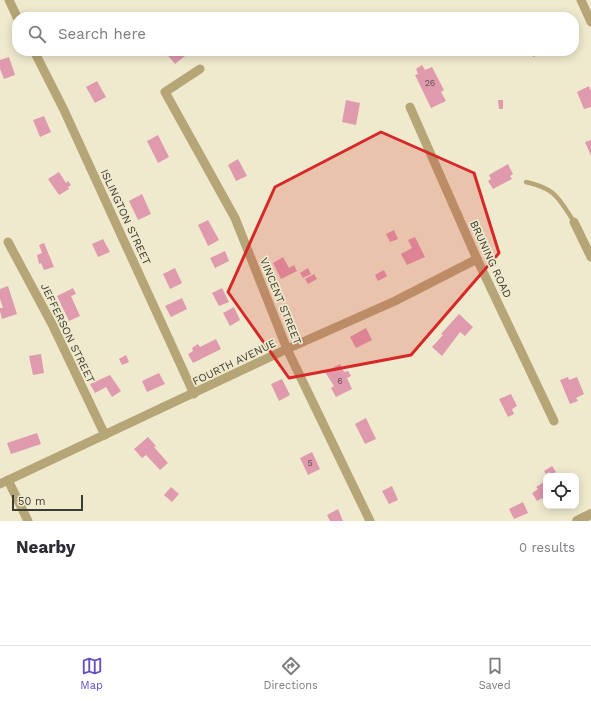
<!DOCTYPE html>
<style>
body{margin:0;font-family:"Work Sans",sans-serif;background:#f7f7f7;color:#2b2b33}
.controls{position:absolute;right:12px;bottom:12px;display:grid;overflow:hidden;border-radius:8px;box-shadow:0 2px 10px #0003}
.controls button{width:36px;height:36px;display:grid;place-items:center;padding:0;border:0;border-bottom:1px solid #e1e1e2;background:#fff;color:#2b2b33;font:20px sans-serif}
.scale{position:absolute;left:12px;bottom:10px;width:71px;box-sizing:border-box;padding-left:4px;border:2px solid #3e3b30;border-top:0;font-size:11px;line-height:14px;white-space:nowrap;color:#3e3b30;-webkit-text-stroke:3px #efeace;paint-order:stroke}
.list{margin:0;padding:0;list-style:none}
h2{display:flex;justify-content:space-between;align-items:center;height:52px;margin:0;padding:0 16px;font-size:17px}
h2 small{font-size:13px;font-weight:400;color:#7c7c81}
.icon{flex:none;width:22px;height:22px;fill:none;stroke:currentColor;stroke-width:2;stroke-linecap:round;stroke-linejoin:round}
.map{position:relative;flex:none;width:591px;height:521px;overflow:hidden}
.search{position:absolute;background:#fff;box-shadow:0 2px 10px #0003;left:12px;right:12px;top:12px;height:44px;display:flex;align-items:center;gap:10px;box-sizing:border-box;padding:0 14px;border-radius:16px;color:#7c7c81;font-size:15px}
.sheet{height:124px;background:#fff}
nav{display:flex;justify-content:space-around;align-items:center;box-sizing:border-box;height:56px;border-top:1px solid #e1e1e2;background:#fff;font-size:11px;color:#7c7c81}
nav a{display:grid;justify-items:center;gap:2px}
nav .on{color:#664cc5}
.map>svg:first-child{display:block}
.building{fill:#df9aae}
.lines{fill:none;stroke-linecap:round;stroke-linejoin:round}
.service{stroke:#b6a577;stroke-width:4.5}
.minor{stroke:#b6a577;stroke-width:9}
.tertiary{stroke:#b6a577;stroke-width:10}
.marked{fill:#d62828;fill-opacity:0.2;stroke:#d62828;stroke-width:3;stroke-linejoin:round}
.labels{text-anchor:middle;stroke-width:3.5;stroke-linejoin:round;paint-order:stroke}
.number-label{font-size:9px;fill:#665350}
.street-label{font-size:11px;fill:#3e3b30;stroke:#efeace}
</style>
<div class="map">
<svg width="591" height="521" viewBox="0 0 591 521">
<rect width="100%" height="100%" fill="#efeace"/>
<g class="building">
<polygon points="48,12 60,15 61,17 47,17"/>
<polygon points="164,51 181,51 185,56 175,64"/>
<polygon points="533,51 549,51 533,57 531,53"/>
<polygon points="9,57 15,75 4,79 0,69 0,60"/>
<polygon points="422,65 425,70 432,67 444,90 441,92 446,101 431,108 415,75 418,74 416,69"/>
<polygon points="97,81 106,97 95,103 86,87"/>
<polygon points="589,86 591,91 591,107 584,109 577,92"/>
<polygon points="346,100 360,103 356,125 342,122"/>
<polygon points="498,100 503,100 503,109 499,109"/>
<polygon points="44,116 51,132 40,137 33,120"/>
<polygon points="158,135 169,157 158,163 147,141"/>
<polygon points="591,140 591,156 585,142"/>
<polygon points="238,159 247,176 236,181 228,165"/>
<polygon points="508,164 513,174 510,176 512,179 493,189 488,181 491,179 489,175"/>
<polygon points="59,172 66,183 68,181 71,185 68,187 69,189 59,195 48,179"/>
<polygon points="142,194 151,214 138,220 129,201"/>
<polygon points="208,220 219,240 208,246 198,225"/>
<polygon points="394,230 398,239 390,242 386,234"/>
<polygon points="415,237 425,257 407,265 401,254 412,248 408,240"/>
<polygon points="103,239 110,252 98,257 92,244"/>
<polygon points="44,243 54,267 44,270 41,263 39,264 37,255 42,253 39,245"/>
<polygon points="225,251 229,261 215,268 210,258"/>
<polygon points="283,257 289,268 294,265 297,271 281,279 273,263"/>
<polygon points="175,268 182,283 170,289 163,274"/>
<polygon points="308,268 311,274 303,278 300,273"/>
<polygon points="384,270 387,276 378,281 375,275"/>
<polygon points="314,274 317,279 308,284 305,279"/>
<polygon points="8,286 17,314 2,319 0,311 0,308 3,308 0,299 0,289"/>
<polygon points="73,288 76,294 71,296 80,316 69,321 57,296"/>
<polygon points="222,288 229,302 219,306 212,293"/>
<polygon points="182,298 187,309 171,317 165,306"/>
<polygon points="234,307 240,320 230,326 223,313"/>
<polygon points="459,314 473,327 465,336 460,332 442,356 432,347 443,335 441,334"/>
<polygon points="366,328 372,340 356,348 350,337"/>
<polygon points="216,339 221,349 193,363 188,354 193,351 192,348 198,344 200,347"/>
<polygon points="41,354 44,373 33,375 29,356"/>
<polygon points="126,355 129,362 122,365 119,359"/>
<polygon points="340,364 344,372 348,371 351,376 347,378 352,389 336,397 331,388 334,386 325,372"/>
<polygon points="159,373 165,384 147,392 142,381"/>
<polygon points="110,375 121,391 112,397 106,387 95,393 90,384"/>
<polygon points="568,377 569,380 577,377 584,394 576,398 578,401 570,404 560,380"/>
<polygon points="282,379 290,395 279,401 271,384"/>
<polygon points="511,394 517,406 512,409 514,414 508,417 499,399"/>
<polygon points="366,418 376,439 365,444 355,424"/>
<polygon points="37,433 41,444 11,454 7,443"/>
<polygon points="148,437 156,446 154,447 168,463 160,470 146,455 142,458 134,449"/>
<polygon points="312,452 320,469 308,475 300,458"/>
<polygon points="552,466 556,472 551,475 549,472 546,474 544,471"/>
<polygon points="544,482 546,485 546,499 543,500 542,498 537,501 532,493 538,489 536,487"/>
<polygon points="392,486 398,500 389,504 382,491"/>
<polygon points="171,487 179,494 172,502 164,495"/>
<polygon points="523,502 528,513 514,519 509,509"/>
<polygon points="338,509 343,521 330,521 327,515"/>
</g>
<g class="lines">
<path class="service" d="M526 182C556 189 558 197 574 222"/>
<g class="minor">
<polyline points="9,0 17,17"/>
<polyline points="581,0 591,22"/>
<polyline points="34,51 63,108 194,394"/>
<polyline points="200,69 165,92 235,218 287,349 370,521"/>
<polyline points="410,107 477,259 554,421"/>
<polyline points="574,222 591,257"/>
<polyline points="8,242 52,324 105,435"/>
<polyline points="8,480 28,521"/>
<polyline points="0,484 287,349 395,301 477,259"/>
</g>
<polyline class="tertiary" points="577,521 591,514"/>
</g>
<path class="marked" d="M381 132 474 173 499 253 411 355 289 378 228 292 275 187Z"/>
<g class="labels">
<g class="number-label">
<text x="430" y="86">26</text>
<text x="340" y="384">6</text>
<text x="310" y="466">5</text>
</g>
<g class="street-label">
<text transform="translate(126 217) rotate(65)" y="4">ISLINGTON STREET</text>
<text transform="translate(491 259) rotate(65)" y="4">BRUNING ROAD</text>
<text transform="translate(281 301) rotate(68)" y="4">VINCENT STREET</text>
<text transform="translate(68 333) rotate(64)" y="4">JEFFERSON STREET</text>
<text transform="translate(234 362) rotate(-26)" y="4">FOURTH AVENUE</text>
</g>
</g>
</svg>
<div class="controls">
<button><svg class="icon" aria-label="locate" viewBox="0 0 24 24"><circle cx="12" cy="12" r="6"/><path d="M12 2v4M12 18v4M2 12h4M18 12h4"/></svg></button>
</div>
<div class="scale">50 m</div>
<div class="search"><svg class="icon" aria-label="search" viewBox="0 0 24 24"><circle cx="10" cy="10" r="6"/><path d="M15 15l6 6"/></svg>Search here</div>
</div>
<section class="sheet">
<h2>Nearby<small>0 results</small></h2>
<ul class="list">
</ul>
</section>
<nav>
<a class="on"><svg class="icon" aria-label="map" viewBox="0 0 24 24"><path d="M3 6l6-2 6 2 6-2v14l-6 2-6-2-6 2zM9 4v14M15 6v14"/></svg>Map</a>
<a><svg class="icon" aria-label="directions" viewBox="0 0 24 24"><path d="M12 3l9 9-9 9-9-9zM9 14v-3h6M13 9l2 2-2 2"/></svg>Directions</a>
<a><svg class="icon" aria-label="saved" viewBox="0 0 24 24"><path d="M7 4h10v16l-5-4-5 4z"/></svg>Saved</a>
</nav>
